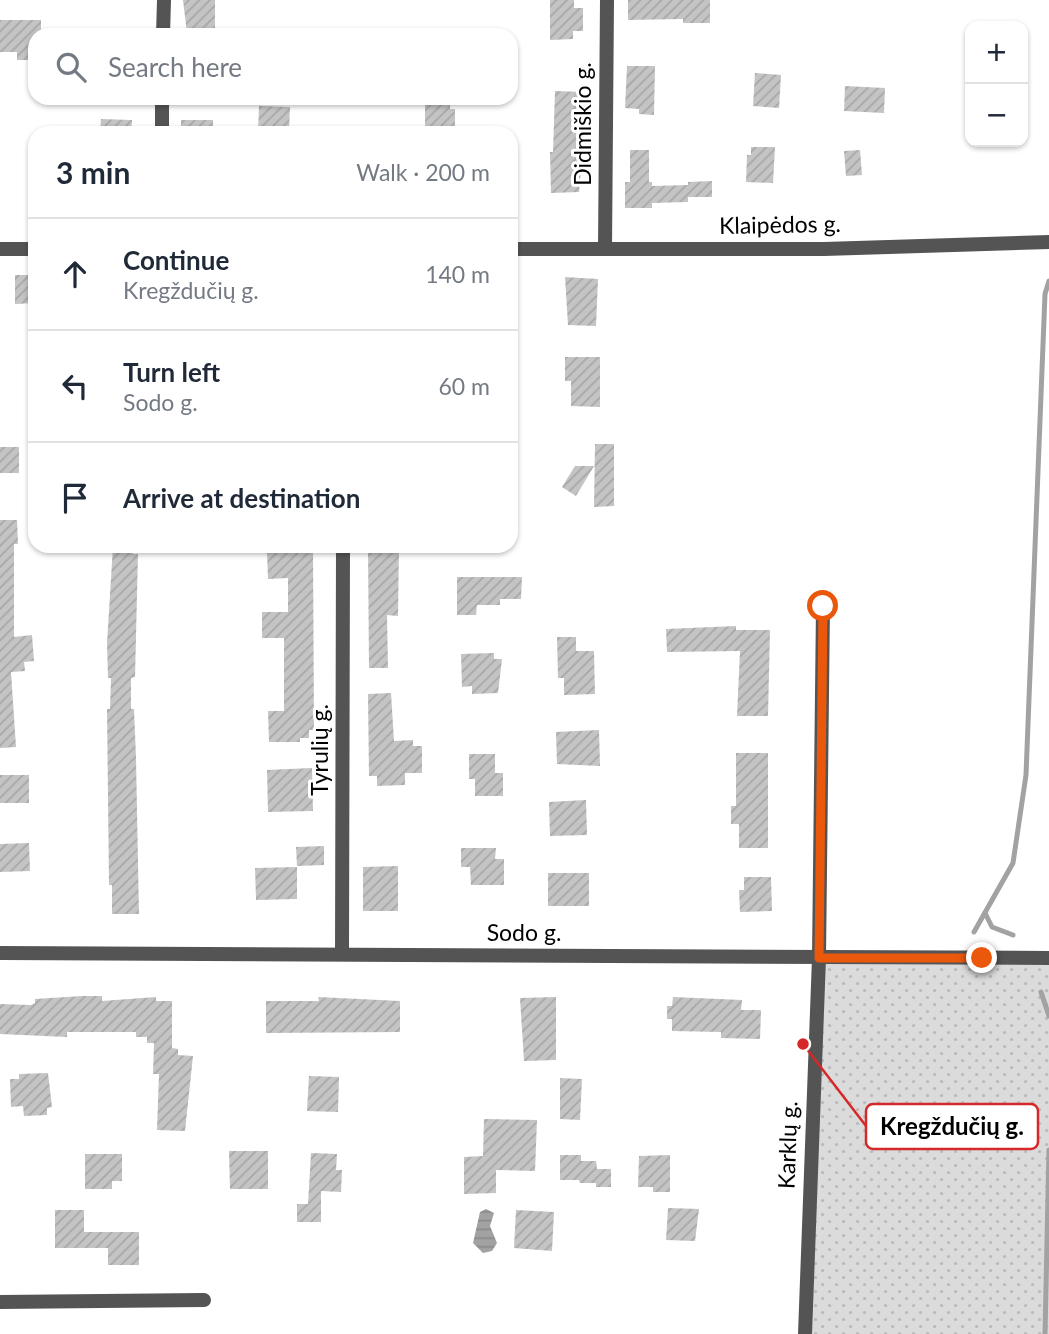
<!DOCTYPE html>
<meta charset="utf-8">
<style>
body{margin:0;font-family:Lato,sans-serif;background:#f6f6f7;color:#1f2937}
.controls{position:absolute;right:21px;top:21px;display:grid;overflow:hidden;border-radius:14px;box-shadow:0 2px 5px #0004}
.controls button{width:63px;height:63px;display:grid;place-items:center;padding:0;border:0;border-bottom:2px solid #e0e1e3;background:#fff;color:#1f2937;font:35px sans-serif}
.stop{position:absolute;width:21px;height:21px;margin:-16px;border:5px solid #ea580c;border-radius:50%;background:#fff}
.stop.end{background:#ea580c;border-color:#fff;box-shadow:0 2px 7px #0008}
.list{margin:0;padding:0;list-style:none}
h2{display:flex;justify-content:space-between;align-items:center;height:91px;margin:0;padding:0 28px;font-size:30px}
h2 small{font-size:23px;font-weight:400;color:#747a83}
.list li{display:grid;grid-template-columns:46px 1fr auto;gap:21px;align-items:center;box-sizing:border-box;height:112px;padding:0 28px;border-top:2px solid #e0e1e3}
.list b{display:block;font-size:26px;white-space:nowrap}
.list p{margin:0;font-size:23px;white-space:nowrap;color:#747a83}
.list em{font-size:23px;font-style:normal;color:#747a83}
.icon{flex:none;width:38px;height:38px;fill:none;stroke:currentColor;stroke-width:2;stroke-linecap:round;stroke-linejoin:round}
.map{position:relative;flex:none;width:1049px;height:1334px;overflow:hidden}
.search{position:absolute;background:#fff;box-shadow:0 2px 5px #0004;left:28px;top:28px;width:490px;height:77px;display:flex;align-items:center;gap:18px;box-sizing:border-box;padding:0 24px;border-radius:21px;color:#747a83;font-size:26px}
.panel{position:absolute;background:#fff;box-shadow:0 2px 5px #0004;left:28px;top:126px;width:490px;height:427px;border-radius:21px}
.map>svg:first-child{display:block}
.green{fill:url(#green-dots)}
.water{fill:url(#water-rules)}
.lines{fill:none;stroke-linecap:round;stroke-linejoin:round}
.stream{stroke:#a2a2a2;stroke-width:5}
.building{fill:url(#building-hatch)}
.minor{stroke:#545454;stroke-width:14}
.route{stroke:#ea580c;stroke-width:9}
.labels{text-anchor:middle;stroke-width:6;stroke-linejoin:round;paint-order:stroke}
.street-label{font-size:23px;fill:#000;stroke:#fff}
.leader{fill:none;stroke:#d62828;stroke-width:2.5}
.callout-dot{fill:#d62828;stroke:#fff;stroke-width:2.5}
.callout{fill:#fff;stroke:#d62828;stroke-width:2.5}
.callout-label{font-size:24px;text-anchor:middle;font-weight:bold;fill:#000}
</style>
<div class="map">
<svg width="1049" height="1334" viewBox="0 0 1049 1334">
<defs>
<pattern id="green-dots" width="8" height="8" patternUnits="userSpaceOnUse" patternTransform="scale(1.75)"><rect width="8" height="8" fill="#dbdbdb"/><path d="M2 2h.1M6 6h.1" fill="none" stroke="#bababa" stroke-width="1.8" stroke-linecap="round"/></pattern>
<pattern id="water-rules" width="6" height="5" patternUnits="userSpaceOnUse" patternTransform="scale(1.75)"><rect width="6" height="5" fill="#a2a2a2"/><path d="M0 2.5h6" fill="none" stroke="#8a8a8a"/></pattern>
<pattern id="building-hatch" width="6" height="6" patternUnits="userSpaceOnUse" patternTransform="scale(1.75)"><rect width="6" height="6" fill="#c4c4c4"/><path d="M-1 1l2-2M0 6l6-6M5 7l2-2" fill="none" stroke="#a7a7a7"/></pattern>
</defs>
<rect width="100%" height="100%" fill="#fff"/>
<polygon class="green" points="819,958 1049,958 1049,1334 805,1334"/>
<polygon class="water" points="486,1209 494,1213 490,1226 497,1243 492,1251 483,1253 473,1243 480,1212"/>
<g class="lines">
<g class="stream">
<polyline points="985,913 992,927 1013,935"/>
<polyline points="974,932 1013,863 1026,775 1045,294 1049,281"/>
<polyline points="1041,992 1049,1016"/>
<polyline points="1045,1334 1049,1150"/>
</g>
</g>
<g class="building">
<polygon points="183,0 215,0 215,33 187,33"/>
<polygon points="550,0 574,0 574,8 583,8 583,31 573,31 573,39 550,40"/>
<polygon points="628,0 710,0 710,23 683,23 683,19 628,20"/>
<polygon points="0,20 41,20 41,35 35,35 35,60 17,60 17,52 0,52"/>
<polygon points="627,66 655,66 654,115 639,114 639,109 625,108"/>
<polygon points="755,73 781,75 779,108 753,106"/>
<polygon points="845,86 885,88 884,113 844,111"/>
<polygon points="555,91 583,92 582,124 577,124 576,151 583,151 579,192 551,193 550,152 553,152"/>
<polygon points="425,98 450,98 450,109 455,109 455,133 425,133"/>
<polygon points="259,106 290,107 289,130 286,133 258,133"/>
<polygon points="101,119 132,120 131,133 100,133"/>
<rect x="181" y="120" width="32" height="13"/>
<polygon points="751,147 775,147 773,183 746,182 747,155 751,155"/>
<polygon points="630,150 649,150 649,182 652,182 652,186 688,185 688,202 652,203 652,208 625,208 625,182 630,182"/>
<polygon points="860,150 862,175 846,176 844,151"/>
<polygon points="712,181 712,197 688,197 688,182"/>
<polygon points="15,275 35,275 35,303 15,304"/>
<polygon points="565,277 598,279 596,326 568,325"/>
<polygon points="565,357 600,357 600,407 571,406 571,381 565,381"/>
<polygon points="595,444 614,444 614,506 594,507"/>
<rect x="0" y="447" width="19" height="26"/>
<polygon points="575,466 594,466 576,496 562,487"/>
<polygon points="0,520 17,520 18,544 14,544 14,637 32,635 34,661 24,662 25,671 11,672 16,747 0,748"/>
<polygon points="113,546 133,546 133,554 138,554 135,677 131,678 131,709 134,709 136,758 139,914 112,914 112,885 109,885 107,709 110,709 111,678 108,678 107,643"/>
<polygon points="368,546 399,546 398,616 387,615 388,668 369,668"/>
<polygon points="313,552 314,730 309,730 309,738 300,738 300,742 269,742 268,711 284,711 284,638 262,638 262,612 288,612 288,578 268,579 267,553"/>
<polygon points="457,577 522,577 521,599 500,599 500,605 477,605 476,615 457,615"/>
<polygon points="736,626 736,630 770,630 768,716 737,716 740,651 667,652 666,629"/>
<polygon points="557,637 576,637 576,651 594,651 595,694 564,695 564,678 558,678"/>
<polygon points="494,653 494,659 502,659 498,693 472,694 472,686 462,687 461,654"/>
<polygon points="391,693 394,741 413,740 413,746 422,746 422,773 405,773 405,785 377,786 377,776 369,776 368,694"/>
<polygon points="599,730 600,766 557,764 556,732"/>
<polygon points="736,753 768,753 768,848 739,848 739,824 731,824 731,806 736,806"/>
<polygon points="469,754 495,754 495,773 503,773 503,796 475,796 475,779 469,779"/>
<polygon points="312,768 313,811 268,812 267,770"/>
<rect x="0" y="775" width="29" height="28"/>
<polygon points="586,800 587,835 550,836 549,802"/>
<polygon points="29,843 30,871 0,872 0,844"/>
<polygon points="324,846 324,865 297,866 296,847"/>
<polygon points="461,848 496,848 495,859 504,859 504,885 471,885 470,867 461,867"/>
<polygon points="398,866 398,911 363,911 363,867"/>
<polygon points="297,867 297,899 256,900 255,868"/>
<rect x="548" y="873" width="41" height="33"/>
<polygon points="744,877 771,877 772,911 740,912 739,890 744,890"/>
<polygon points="82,996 102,996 102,1001 156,997 156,1001 172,1001 172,1048 178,1049 178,1055 193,1056 185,1131 157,1130 159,1074 153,1074 154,1043 147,1043 147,1037 136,1037 136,1032 67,1032 67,1037 0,1034 0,1004 31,1005 35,1003 35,999"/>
<polygon points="318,997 400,1001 400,1032 266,1033 266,1001 319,1001"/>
<polygon points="556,997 556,1060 524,1061 520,998"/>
<polygon points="673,997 742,1000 741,1010 761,1010 760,1039 721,1038 721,1032 672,1031 672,1019 667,1019 667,1006 672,1006"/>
<polygon points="48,1073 52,1107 47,1108 47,1115 24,1116 23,1106 11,1107 10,1079 19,1079 19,1074"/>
<polygon points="309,1076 339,1077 338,1112 307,1111"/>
<polygon points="560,1078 582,1079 580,1120 560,1119"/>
<polygon points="484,1119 537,1120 535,1171 496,1170 496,1193 464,1194 464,1157 483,1156"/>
<polygon points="229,1151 268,1151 268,1189 230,1189"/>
<polygon points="311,1153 337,1154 336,1170 342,1170 341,1192 321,1191 321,1222 297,1222 297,1204 308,1204"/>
<polygon points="85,1154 122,1154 122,1181 112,1181 112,1189 85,1189"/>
<polygon points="560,1155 581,1155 581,1161 596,1161 597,1169 611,1169 611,1187 596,1187 596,1183 580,1183 579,1180 560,1180"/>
<polygon points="670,1155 670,1192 653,1192 653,1187 638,1187 639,1156"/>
<polygon points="668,1208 699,1209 695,1241 666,1240"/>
<polygon points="55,1210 84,1210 84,1232 139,1232 139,1265 108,1265 108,1248 55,1248"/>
<polygon points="516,1210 554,1212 552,1251 514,1248"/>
</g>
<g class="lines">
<g class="minor">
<polyline points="163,35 164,0"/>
<polyline points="162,133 162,98"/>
<polyline points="0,249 35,249"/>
<polyline points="511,249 824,249 1049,242"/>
<polyline points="605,249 607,0"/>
<polyline points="0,953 1049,958"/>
<polyline points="342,954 343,546"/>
<polyline points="0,1302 204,1300"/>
<polyline points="805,1334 819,958 823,606"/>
</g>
</g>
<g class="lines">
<polyline class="route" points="823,606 819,958 982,958"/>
</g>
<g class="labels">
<g class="street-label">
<text transform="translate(583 124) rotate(-90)" y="8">Didmiškio g.</text>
<text transform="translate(780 225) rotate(-1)" y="8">Klaipėdos g.</text>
<text transform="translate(320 750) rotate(-90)" y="8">Tyrulių g.</text>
<text x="524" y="941">Sodo g.</text>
<text transform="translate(788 1145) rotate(-88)" y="8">Karklų g.</text>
</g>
</g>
<path class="leader" d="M803 1044L866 1126"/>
<circle class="callout-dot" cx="803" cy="1044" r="7"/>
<rect class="callout" x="866" y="1104" width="172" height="45" rx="7"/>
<g class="callout-label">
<text x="952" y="1135">Kregždučių g.</text>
</g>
</svg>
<div class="controls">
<button>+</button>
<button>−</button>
</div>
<div class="stop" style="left:823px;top:606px"></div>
<div class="stop end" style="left:982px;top:958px"></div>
<div class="search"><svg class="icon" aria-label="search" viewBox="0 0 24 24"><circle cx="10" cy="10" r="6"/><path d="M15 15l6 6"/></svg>Search here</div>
<section class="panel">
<h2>3 min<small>Walk · 200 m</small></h2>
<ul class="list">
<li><svg class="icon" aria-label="ahead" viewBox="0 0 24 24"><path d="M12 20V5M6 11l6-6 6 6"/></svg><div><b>Continue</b><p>Kregždučių g.</p></div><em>140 m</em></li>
<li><svg class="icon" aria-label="left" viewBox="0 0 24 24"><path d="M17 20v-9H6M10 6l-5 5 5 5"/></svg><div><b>Turn left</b><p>Sodo g.</p></div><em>60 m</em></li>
<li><svg class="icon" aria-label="arrive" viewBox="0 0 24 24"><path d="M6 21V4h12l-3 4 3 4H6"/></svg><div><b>Arrive at destination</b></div></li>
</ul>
</section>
</div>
